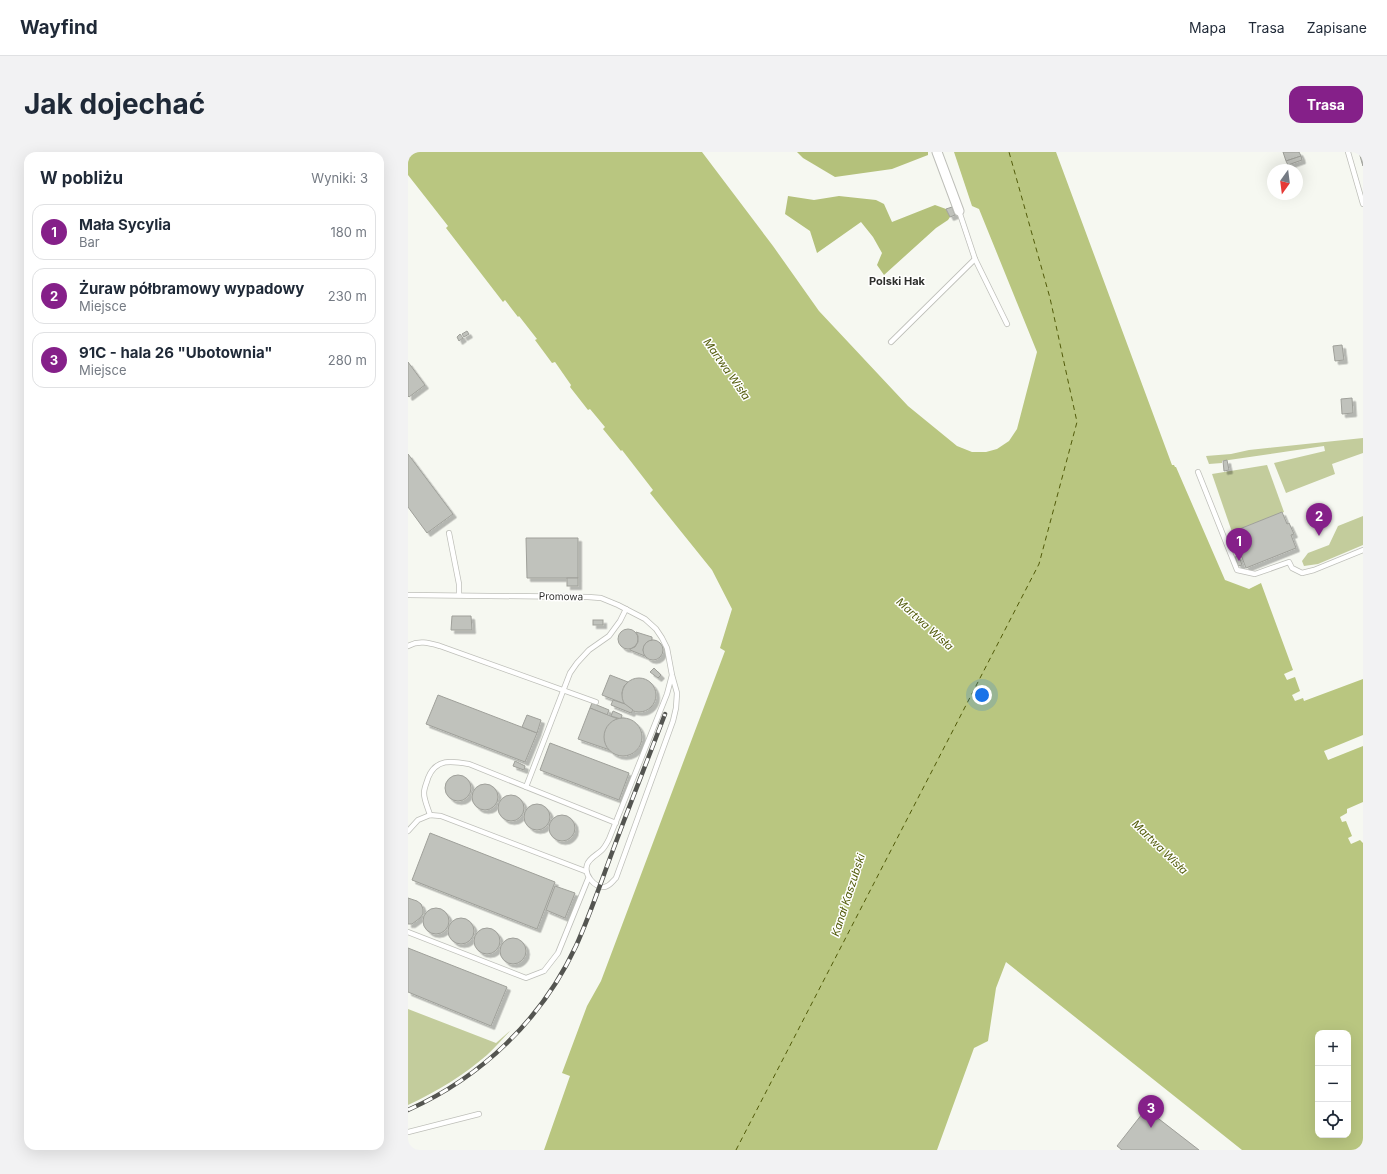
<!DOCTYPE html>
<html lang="pl">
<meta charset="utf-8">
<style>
body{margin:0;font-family:Inter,sans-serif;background:#f2f2f3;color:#1f2937}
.controls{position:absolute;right:12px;bottom:12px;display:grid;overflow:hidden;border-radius:8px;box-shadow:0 4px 16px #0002}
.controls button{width:36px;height:36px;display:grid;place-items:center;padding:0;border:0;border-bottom:1px solid #e0e1e3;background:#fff;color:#1f2937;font:20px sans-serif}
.compass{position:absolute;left:859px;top:12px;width:36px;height:36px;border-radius:50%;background:#fff;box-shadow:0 4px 16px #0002;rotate:194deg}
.you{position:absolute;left:574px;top:543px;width:14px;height:14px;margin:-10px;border:3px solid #fff;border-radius:50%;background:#1a73e8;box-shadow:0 0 0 6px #1a73e833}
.badge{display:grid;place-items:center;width:26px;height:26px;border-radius:50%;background:#852089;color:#fff;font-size:13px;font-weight:700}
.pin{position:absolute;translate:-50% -33px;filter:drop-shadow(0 1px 2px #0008)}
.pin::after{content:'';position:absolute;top:21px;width:14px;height:12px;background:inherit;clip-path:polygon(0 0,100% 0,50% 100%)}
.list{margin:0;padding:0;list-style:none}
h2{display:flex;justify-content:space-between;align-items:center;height:52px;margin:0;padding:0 16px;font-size:17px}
h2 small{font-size:13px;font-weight:400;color:#747a83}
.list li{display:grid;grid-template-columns:26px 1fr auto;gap:12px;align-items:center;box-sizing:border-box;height:56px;margin:0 8px 8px;padding:0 8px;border:1px solid #e0e1e3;border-radius:12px}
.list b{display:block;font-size:15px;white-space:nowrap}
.list p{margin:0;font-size:13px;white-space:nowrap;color:#747a83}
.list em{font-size:13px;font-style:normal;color:#747a83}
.icon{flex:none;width:22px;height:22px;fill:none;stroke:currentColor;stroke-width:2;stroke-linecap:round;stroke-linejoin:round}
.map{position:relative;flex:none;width:955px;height:998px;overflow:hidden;border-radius:12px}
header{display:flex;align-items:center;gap:24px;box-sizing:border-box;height:56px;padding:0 20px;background:#fff;border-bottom:1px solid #e0e1e3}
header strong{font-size:19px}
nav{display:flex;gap:22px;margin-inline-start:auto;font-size:14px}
.intro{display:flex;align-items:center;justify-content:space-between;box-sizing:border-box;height:96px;padding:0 24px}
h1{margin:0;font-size:28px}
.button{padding:10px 18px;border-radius:12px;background:#852089;color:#fff;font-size:14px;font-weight:700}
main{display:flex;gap:24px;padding:0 24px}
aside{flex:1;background:#fff;border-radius:12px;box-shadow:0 4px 16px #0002}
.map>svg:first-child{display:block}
.green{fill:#c3cc9c}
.forest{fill:#b4c17b}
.water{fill:#b9c680;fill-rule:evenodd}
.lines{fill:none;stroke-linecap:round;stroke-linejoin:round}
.ferry{stroke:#525b0a;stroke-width:1;stroke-dasharray:5 4;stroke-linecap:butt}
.building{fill:#c0c2bc;stroke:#9fa09a;filter:url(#shadow)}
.lane-casing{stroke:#bebfb9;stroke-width:6}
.street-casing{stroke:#bebfb9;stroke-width:11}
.lane{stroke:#fff;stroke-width:4.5}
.street{stroke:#fff;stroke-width:9}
.rail-casing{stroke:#545551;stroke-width:4.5}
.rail{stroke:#fffffe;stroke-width:3;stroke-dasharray:9;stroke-linecap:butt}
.labels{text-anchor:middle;stroke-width:3;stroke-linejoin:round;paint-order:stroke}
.street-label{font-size:10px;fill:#2e2f2c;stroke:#fffffe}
.neighbourhood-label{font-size:11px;font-weight:bold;fill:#2e2f2c;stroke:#fffffe}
.water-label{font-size:11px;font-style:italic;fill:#525b0a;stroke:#fffffe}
</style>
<header>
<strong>Wayfind</strong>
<nav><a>Mapa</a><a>Trasa</a><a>Zapisane</a></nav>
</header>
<div class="intro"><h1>Jak dojechać</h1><a class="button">Trasa</a></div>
<main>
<aside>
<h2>W pobliżu<small>Wyniki: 3</small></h2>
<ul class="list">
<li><span class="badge">1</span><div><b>Mała Sycylia</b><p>Bar</p></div><em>180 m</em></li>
<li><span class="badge">2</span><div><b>Żuraw półbramowy wypadowy</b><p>Miejsce</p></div><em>230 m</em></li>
<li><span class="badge">3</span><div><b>91C - hala 26 &quot;Ubotownia&quot;</b><p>Miejsce</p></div><em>280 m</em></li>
</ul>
</aside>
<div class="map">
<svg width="955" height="998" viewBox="0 0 955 998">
<defs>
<filter id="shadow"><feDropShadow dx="3.5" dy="3.5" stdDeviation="0" flood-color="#0004"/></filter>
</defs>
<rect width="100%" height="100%" fill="#f6f8f1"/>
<g class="green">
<polygon points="955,286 955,301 924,312 927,322 878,341 866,311 917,299 916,294 814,309 814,311 801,312 798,304 823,302 841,298"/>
<polygon points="859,313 876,360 824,380 804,322"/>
<polygon points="955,364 955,393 910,412 896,414 894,409 900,401 921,393 930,374"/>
<path d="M0 857 88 891 103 878C95 886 88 895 79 903 56 923 28 940 0 953Z"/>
</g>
<g class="forest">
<polygon points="389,0 520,0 520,3 484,17 427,25 395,6"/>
<polygon points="380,44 406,48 431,44 468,48 476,52 484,70 527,53 538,57 542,65 540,68 528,76 476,123 469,113 474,101 465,85 453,70 409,101 402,79 377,62"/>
</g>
<path class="water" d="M0 0H294L365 94 411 159 500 254 549 294 564 300H578L589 297 601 289 609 277 629 200 571 57 564 54 546 0H648L764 313H766L767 315H768L817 428 841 437 853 431 885 518 876 522 879 528 887 525 892 539 884 543 887 549 895 546 896 549 955 527V583L916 599 920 608 955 594V650L939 657V661L932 665 934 670 938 669 944 684 940 686 943 692 952 688 955 691V998H834L598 810 588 836 580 889 566 896 529 998H136L162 924 154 921 179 854 193 829 317 499 312 496 324 457 304 418 242 341 245 338 214 298 213 299 195 277 197 275 182 257 180 258 162 235 163 233 147 210 144 211 127 188 129 187 111 164 110 165 97 148 95 150 38 76 40 74 0 23ZM910 881H940V983H910Z"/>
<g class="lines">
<polyline class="ferry" points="328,998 631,412 669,270 642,146 601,0"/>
</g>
<g class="building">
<polygon points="875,0 891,0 893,4 878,9"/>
<polygon points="951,0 955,0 955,14 954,11"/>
<polygon points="893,4 894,8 880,13 878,9"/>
<polygon points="544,55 547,63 542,65 538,57"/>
<polygon points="59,179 61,182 56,185 54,182"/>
<polygon points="52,182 55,186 51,189 49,185"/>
<polygon points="934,193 936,208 927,209 925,194"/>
<polygon points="0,210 17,233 1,245 0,244"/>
<polygon points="944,246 945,261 934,262 933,247"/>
<polygon points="0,302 45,362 19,381 0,355"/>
<polygon points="819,308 821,318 816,319 815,309"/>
<polygon points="874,360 879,372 881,371 886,382 883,383 888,396 838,416 833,403 831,404 827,393 829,392 824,380"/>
<polygon points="118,386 170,386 170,426 119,426"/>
<polygon points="831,404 834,413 830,414 827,405"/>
<rect x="159" y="426" width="11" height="8"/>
<polygon points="44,464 63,464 64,478 43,478"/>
<rect x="185" y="468" width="10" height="5"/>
<circle cx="220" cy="487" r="10"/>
<polygon points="228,480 244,485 244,488 239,490 236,494 235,498 237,504 222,498 222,497 227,495 230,490 230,484"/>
<circle cx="245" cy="498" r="10"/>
<polygon points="246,516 253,523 250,526 242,520"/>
<polygon points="202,523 220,530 216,534 214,541 215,546 217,552 194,543"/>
<circle cx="231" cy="543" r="17"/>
<polygon points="30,543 129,581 117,610 18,572"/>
<polygon points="205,548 217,552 225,558 223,561 203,553"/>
<polygon points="184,551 201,558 199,563 182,556"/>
<polygon points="182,556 210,567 203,571 197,580 197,589 202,598 170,587"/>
<polygon points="205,559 214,563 213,567 203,564"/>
<polygon points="119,563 133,568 129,581 114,575"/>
<circle cx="215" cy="585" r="19"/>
<polygon points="142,591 221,621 211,648 132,618"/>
<polygon points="107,609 117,614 116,618 105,614"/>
<circle cx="50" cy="636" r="13"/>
<circle cx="77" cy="645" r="13"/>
<circle cx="103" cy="656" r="13"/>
<circle cx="129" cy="665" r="13"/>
<circle cx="154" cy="676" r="13"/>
<polygon points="22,681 147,730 129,777 4,728"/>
<polygon points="147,734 167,741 157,766 138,758"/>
<polygon points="0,746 9,749 13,752 15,757 15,762 12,766 4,772 0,772"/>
<circle cx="28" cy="769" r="13"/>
<circle cx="53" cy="779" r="13"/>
<circle cx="79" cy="789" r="13"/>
<circle cx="105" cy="799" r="13"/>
<polygon points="0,796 99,835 83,874 0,840"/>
<polygon points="738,957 791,998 714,998 709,994"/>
</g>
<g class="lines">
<g class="lane-casing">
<g id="lane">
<polyline points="940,0 955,52"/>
<polyline points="551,59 567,107 599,172"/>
<polyline points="483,190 567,107"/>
<polyline points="790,320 829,418 847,422 881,410 884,416 894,421 906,418 955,398"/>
<polyline points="41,381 51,432 51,443"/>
<path d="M0 443 180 445 193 446 210 453 237 467 248 477 254 486 259 496 264 523 269 541 268 556 265 569 208 726C204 730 201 735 196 735 186 735 176 723 179 713 181 706 189 703 194 698 197 695 199 691 201 687L259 542 264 523"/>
<path d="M0 494C11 488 21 491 32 494L188 550"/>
<polyline points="118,635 162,521 169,511 181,498 201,484 212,469 218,457"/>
<path d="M22 663C20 656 16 648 16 641 16 636 19 630 20 626 28 606 44 609 61 612L208 671"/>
<polyline points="0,679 10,668 22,663 33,664 177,719"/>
<polyline points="0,780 118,826 136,819 150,801 180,727"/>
<polyline points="0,980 71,962"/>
</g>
</g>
<g class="street-casing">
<polyline id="street" points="529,0 551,59"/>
</g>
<use href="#lane" class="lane"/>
<use href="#street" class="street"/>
<g class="rail-casing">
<path id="rail" d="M0 958C74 925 134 867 168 794 182 763 193 730 205 698 222 652 240 607 257 562"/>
</g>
<use href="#rail" class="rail"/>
</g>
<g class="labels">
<g class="street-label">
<text transform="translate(153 444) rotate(1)" y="4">Promowa</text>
</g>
<g class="neighbourhood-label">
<text x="489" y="133">Polski Hak</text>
</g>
<g class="water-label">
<text transform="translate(319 217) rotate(55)" y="4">Martwa Wisła</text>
<text transform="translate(517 472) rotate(42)" y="4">Martwa Wisła</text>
<text transform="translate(752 695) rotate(44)" y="4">Martwa Wisła</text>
<text transform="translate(440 743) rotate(-72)" y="4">Kanał Kaszubski</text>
</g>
</g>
</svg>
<div class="controls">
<button>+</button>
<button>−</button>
<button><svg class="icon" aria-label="locate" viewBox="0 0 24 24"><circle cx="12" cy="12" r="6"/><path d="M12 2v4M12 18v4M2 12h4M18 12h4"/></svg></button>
</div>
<svg class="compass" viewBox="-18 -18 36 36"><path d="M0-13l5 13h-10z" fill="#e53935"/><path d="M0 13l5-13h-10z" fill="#747a83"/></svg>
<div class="you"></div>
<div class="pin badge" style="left:831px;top:409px">1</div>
<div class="pin badge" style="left:911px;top:384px">2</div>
<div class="pin badge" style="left:743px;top:976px">3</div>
</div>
</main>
